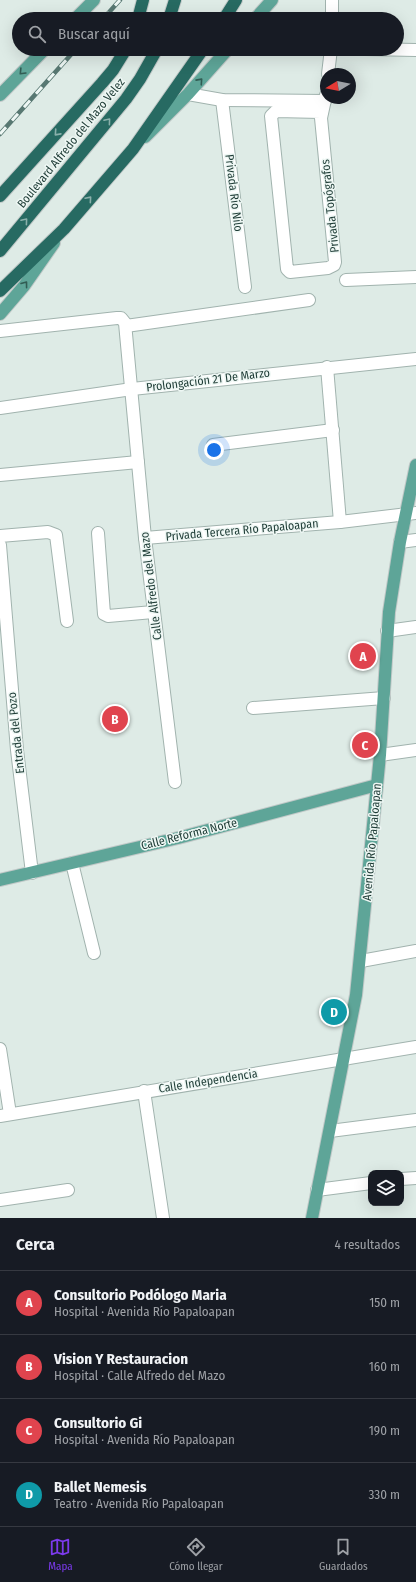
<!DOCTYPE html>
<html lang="es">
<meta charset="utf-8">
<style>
body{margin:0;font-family:"Fira Sans Condensed",sans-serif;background:#20242c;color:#f1f3f6}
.controls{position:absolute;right:12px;bottom:12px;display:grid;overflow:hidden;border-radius:8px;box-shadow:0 4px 16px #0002}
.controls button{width:36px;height:36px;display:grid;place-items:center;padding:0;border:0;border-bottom:1px solid #363941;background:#171b24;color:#f1f3f6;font:20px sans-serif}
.compass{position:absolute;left:320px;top:68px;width:36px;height:36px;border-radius:50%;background:#171b24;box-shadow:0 4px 16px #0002;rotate:260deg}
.you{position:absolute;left:214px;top:450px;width:14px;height:14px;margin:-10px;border:3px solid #fff;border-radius:50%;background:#1a73e8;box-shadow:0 0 0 6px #1a73e833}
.badge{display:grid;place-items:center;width:26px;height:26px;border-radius:50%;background:#7c3aed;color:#fff;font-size:13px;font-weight:700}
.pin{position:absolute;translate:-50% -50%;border:2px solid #fff;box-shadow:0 1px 4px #0006}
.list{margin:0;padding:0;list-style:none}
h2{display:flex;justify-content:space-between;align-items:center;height:52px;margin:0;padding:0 16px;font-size:17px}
h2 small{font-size:13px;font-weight:400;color:#9ea1a6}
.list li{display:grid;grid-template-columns:26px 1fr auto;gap:12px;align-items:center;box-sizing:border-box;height:64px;padding:0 16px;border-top:1px solid #363941}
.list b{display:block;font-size:15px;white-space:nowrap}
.list p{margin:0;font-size:13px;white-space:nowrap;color:#9ea1a6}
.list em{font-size:13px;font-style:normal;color:#9ea1a6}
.icon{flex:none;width:22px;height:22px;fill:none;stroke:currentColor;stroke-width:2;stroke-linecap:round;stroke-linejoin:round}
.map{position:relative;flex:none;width:416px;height:1218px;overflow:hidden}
.search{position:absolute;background:#171b24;box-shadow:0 4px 16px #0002;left:12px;right:12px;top:12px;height:44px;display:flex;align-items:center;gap:10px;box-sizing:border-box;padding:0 14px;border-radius:22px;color:#9ea1a6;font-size:15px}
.sheet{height:308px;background:#171b24}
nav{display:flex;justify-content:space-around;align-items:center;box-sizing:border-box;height:56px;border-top:1px solid #363941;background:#171b24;font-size:11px;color:#9ea1a6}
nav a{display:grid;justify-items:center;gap:2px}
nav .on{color:#7c3aed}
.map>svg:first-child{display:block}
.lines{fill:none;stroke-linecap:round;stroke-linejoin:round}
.minor-casing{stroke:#a1b3ae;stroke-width:14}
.major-casing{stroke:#c0c8c7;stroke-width:14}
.highway-casing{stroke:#c0c8c7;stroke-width:14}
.minor{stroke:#fff;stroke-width:12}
.major{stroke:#5ea598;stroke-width:12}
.highway{stroke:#276a62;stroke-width:12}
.rail-casing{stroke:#587872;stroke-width:4.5}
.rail{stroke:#eef7f4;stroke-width:3;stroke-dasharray:9;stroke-linecap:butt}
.oneway{stroke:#315c53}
.oneway2{stroke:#8ab0ab}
.labels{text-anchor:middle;stroke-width:3;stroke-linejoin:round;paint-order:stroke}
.street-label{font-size:12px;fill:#1e3c36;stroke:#eef7f4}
</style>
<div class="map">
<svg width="416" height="1218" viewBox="0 0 416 1218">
<rect width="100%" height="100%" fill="#deebe6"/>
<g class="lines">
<g class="minor-casing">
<g id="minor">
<polyline points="332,19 332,0"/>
<polyline points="365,49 416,50"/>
<polyline points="328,74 331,49"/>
<polyline points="188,94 222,100 325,101"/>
<polyline points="222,100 245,287"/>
<polyline points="321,112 276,111 271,116 287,269 290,272 328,268 334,265 335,262 321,118 326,95"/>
<polyline points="346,280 416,277"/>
<polyline points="126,326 309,300"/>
<polyline points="0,331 117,318 121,318 125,323 145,538 175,782"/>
<polyline points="327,367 340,522"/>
<polyline points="0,408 132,389 416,359"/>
<polyline points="213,445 333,430"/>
<polyline points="0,475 138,462"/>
<polyline points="98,533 104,614 108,616 153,612"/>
<polyline points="0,536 48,532 56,535 67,621"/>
<polyline points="145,538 340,522 416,513"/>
<polyline points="400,542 416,540"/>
<polyline points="0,545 17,750 32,873"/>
<polyline points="387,631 416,627"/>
<polyline points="253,708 384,698"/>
<polyline points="380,755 416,750"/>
<polyline points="72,863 94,953"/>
<polyline points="361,961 416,951"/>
<polyline points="0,1049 10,1114"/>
<polyline points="144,1091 163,1218"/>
<polyline points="0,1116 416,1047"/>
<polyline points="330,1131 416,1120"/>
<polyline points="401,1179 416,1178"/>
<polyline points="317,1190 371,1183"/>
<polyline points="0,1200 68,1190"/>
</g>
</g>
<g class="major-casing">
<g id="major">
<polyline points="75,19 94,0"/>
<polyline points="255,19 272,0"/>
<polyline points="0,95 45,49"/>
<polyline points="145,137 188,94 228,49"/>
<polyline points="0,314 24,286 54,243"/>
<polyline points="0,880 178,838 377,785"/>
<polyline points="312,1218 356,995 380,755 389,612 400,542 416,465"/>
</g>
</g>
<g class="highway-casing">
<g id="highway">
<polyline points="138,19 143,0"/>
<polyline points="169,19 175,0"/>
<polyline points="224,19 236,0"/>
<polyline points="0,196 102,83 113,70 126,49"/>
<polyline points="0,251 126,99 140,79 157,49"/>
<polyline points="0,291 64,229 133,149 203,49"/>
</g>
</g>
<use href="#minor" class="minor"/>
<use href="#major" class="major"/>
<use href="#highway" class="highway"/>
<g class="rail-casing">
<g id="rail">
<polyline points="103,19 120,0"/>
<polyline points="0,134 76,49"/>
</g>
</g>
<use href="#rail" class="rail"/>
</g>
<defs><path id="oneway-chevron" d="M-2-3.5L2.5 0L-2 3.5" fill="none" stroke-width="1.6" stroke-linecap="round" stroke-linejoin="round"/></defs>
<g class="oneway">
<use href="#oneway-chevron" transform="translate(22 72) rotate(134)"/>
<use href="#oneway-chevron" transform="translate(200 81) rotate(-48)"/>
<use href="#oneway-chevron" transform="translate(25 284) rotate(-53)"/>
</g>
<g class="oneway2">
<use href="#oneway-chevron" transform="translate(108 121) rotate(-50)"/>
<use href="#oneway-chevron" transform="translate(57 133) rotate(132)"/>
<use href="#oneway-chevron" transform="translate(89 199) rotate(-49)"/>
<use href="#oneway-chevron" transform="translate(25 221) rotate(-50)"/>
</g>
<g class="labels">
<g class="street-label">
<text transform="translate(71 143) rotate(-51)" y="4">Boulevard Alfredo del Mazo Velez</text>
<text transform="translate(234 193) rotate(83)" y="4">Privada Río Nilo</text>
<text transform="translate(330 206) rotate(-96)" y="4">Privada Topógrafos</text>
<text transform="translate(208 380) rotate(-7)" y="4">Prolongación 21 De Marzo</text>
<text transform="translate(242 530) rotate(-5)" y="4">Privada Tercera Río Papaloapan</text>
<text transform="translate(151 586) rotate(-97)" y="4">Calle Alfredo del Mazo</text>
<text transform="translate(16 733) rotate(-96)" y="4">Entrada del Pozo</text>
<text transform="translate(189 834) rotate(-14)" y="4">Calle Reforma Norte</text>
<text transform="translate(372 842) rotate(-85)" y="4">Avenida Río Papaloapan</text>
<text transform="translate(208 1081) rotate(-9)" y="4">Calle Independencia</text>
</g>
</g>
</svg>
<div class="controls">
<button><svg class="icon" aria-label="layers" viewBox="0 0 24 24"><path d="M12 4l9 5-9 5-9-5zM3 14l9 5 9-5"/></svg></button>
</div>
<svg class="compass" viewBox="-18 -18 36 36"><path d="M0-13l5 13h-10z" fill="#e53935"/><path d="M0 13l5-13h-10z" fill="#9ea1a6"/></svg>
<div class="you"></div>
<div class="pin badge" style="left:363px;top:656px;background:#e0444e">A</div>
<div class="pin badge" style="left:115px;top:719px;background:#e0444e">B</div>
<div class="pin badge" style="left:365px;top:745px;background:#e0444e">C</div>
<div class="pin badge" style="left:334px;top:1012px;background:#0f9aa8">D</div>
<div class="search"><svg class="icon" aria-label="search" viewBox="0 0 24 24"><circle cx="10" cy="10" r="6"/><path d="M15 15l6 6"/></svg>Buscar aquí</div>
</div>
<section class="sheet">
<h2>Cerca<small>4 resultados</small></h2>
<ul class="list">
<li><span class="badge" style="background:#e0444e">A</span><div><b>Consultorio Podólogo Maria</b><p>Hospital · Avenida Río Papaloapan</p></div><em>150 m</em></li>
<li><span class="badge" style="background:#e0444e">B</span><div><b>Vision Y Restauracion</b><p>Hospital · Calle Alfredo del Mazo</p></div><em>160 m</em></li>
<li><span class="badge" style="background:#e0444e">C</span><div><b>Consultorio Gi</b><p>Hospital · Avenida Río Papaloapan</p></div><em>190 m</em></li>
<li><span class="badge" style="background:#0f9aa8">D</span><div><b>Ballet Nemesis</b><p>Teatro · Avenida Río Papaloapan</p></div><em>330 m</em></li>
</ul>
</section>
<nav>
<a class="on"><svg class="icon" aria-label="map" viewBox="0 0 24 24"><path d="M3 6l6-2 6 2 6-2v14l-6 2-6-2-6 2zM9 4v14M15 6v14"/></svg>Mapa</a>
<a><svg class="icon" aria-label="directions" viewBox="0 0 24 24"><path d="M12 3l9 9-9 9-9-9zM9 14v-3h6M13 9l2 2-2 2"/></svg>Cómo llegar</a>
<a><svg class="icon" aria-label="saved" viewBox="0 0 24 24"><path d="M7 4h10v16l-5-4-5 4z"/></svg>Guardados</a>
</nav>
